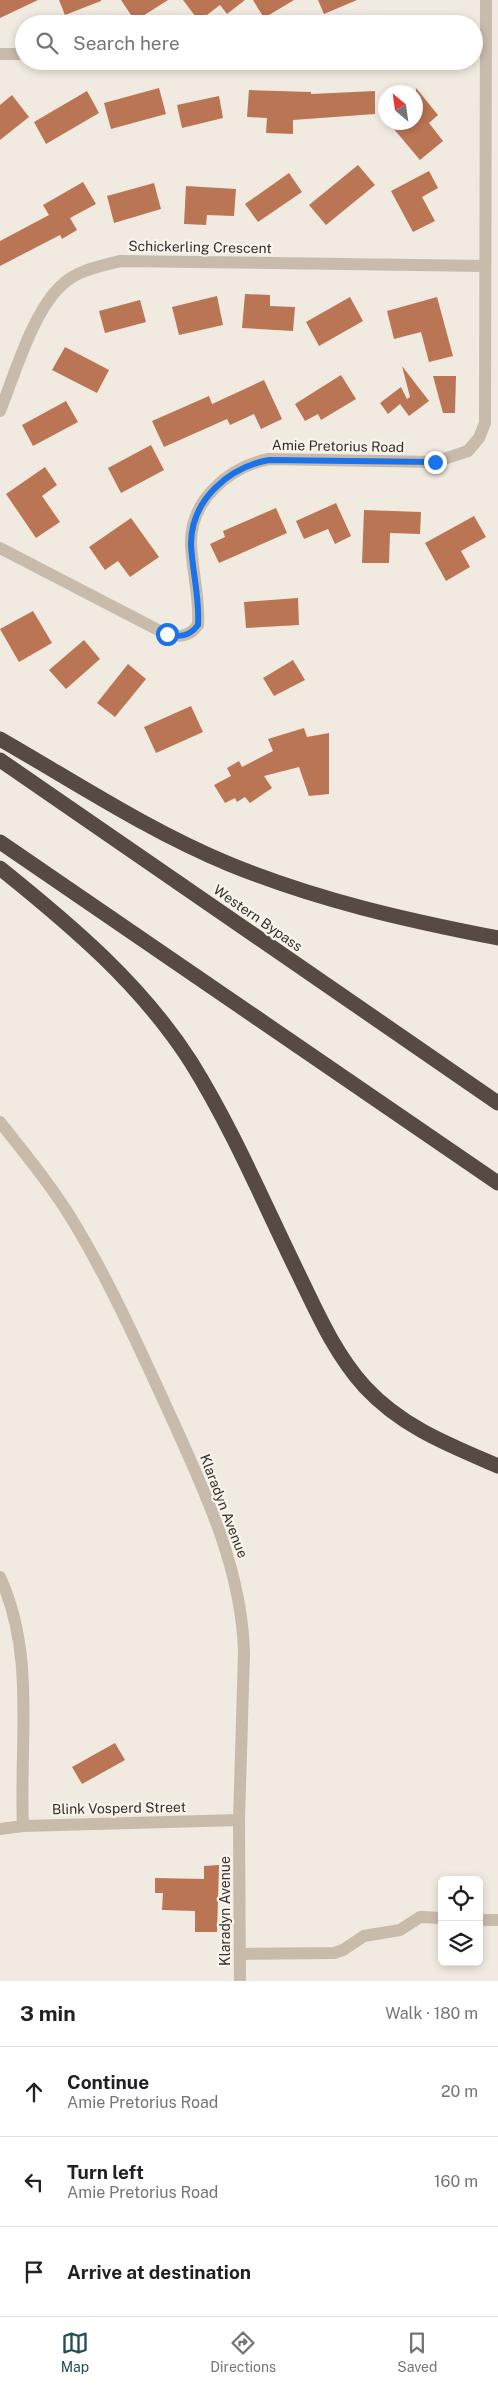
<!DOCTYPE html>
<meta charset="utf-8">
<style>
body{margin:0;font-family:"Public Sans",sans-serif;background:#f2f2f2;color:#202124}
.controls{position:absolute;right:15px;bottom:15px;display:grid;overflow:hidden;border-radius:8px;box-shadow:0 2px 8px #0003}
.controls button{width:45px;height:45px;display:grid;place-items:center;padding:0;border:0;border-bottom:1px solid #e0e0e0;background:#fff;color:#202124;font:25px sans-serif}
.compass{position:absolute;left:378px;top:85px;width:45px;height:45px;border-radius:50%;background:#fff;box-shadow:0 2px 8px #0003;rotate:331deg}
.stop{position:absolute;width:15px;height:15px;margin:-11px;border:4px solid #1a73e8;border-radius:50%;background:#fff}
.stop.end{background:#1a73e8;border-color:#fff;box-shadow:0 1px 5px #0008}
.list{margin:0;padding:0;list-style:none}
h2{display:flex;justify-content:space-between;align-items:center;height:65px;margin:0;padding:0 20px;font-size:21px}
h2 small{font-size:16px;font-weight:400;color:#757577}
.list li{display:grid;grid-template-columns:32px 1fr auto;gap:15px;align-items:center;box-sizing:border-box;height:90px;padding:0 20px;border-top:1px solid #e0e0e0}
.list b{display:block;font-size:19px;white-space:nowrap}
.list p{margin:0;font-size:16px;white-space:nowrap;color:#757577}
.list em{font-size:16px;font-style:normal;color:#757577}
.icon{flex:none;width:28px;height:28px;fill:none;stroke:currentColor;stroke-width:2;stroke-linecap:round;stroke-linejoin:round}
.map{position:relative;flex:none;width:498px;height:1981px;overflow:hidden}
.search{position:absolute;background:#fff;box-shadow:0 2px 8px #0003;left:15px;right:15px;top:15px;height:55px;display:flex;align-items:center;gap:12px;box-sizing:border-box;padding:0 18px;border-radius:28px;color:#757577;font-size:19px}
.sheet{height:335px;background:#fff}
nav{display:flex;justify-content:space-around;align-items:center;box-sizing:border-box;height:70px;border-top:1px solid #e0e0e0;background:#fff;font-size:14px;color:#757577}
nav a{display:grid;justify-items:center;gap:2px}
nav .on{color:#244d54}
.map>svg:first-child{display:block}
.building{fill:#ba7554}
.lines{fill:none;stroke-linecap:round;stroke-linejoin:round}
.minor{stroke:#c8bbac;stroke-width:12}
.highway{stroke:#574a43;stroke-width:15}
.route{stroke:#1a73e8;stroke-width:6}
.labels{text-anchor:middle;stroke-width:4.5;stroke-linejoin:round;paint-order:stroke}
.street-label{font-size:14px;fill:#372f2b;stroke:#f8f4ec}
</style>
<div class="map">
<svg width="498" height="1981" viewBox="0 0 498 1981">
<rect width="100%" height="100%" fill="#f1eae0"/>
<g class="building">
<polygon points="0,0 38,0 0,18"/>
<polygon points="59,0 101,0 101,1 65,15"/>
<polygon points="121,0 168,0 135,21"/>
<polygon points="183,0 245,0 227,14 220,5 199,21"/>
<polygon points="253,0 294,0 264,18"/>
<polygon points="318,0 357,0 324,14"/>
<polygon points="159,88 166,114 111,129 104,103"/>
<polygon points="416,88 438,115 429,123 443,141 420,160 388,122 416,122"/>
<polygon points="249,90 311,92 311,94 375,91 375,114 293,120 293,134 266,133 267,118 247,117"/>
<polygon points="87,91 99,113 46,144 34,122"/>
<polygon points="12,95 29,117 0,140 0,105"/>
<polygon points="219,96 223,118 182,128 177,105"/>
<polygon points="358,165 375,185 326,225 309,205"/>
<polygon points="429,171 438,188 422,197 435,221 413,232 391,191"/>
<polygon points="289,173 302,192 258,222 245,204"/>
<polygon points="83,182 96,204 70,218 77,230 62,239 60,235 0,266 0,241 49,215 43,205"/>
<polygon points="154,183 161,209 114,223 107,196"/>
<polygon points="186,186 236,189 234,216 207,215 206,225 184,224"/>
<polygon points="245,294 270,295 270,306 295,307 293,331 242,328"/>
<polygon points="217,296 223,325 179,335 172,307"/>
<polygon points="350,297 363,321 319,346 306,322"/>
<polygon points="437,297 453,356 429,362 421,332 394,339 387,311"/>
<polygon points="140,300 146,322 105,333 99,311"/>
<polygon points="65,347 109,370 97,393 52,370"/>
<polygon points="402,366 429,401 409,416 400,404 388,414 380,403 401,387 407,399 410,397"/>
<polygon points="341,375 356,399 321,420 318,414 305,421 295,404"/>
<polygon points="433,376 456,376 455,413 443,413"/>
<polygon points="264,380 282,419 261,429 254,414 230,425 227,419 164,447 152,421 209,396 212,404"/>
<polygon points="66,401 78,422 33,446 22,425"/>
<polygon points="151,445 164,470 121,493 108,468"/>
<polygon points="45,467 57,485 42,496 60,522 36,538 6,494"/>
<polygon points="336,503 351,536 335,544 328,529 304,539 296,521"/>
<polygon points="276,508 287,533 219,563 210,544 225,537 223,531"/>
<polygon points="364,510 421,512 420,534 390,533 389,563 362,563"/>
<polygon points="474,516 486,537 461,551 470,567 446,581 425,543"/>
<polygon points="131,518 159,557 130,577 118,561 105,570 89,547"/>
<polygon points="298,598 299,625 246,628 244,602"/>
<polygon points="33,611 52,643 19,662 0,629"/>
<polygon points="84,640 100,659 66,689 49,670"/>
<polygon points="293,660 305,680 274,696 263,678"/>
<polygon points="128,664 146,679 115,717 97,703"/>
<polygon points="191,706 203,732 156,753 144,727"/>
<polygon points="304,728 307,737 329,733 329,794 309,796 299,767 264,776 272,788 250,803 245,797 237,802 235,798 225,803 214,785 231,776 227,768 239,761 242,767 273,751 268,739"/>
<polygon points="115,1743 125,1760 82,1784 72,1767"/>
<polygon points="219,1865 217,1932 195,1932 195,1911 162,1910 163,1893 155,1893 155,1878 204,1879 204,1866"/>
</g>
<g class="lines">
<g class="minor">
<polyline points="0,54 24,54"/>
<path d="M0 411C15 374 33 310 63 284 78 270 101 266 120 261L485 266"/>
<path d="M0 548 162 632C176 637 188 639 198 625 200 598 192 571 191 544 190 500 229 467 269 459L435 462 468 451 479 438 485 423 486 0"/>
<path d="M0 1122C26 1155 54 1189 76 1226 113 1288 142 1354 172 1419 206 1494 242 1570 244 1653L239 1820 240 1981"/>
<path d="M0 1577C36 1655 19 1743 23 1826"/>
<polyline points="0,1829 23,1826 239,1820"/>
<polyline points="479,1920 498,1920"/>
<polyline points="240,1954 334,1953 343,1950 364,1936 400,1930 420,1917 442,1918"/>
</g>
<g class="highway">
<path d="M0 739C75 782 149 831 229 864 317 900 405 920 498 938"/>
<polyline points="0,760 498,1103"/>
<polyline points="0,842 498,1183"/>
<path d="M0 868C71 925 141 984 191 1062 232 1128 262 1199 296 1269 316 1310 334 1353 365 1387 402 1427 449 1445 498 1466"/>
</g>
</g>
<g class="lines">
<path class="route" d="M167 634C180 638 190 636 198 625 200 598 192 571 191 544 191 500 229 467 269 460L435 462"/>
</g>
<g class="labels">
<g class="street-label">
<text transform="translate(200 247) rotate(1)" y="5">Schickerling Crescent</text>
<text transform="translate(338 446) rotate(1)" y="5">Amie Pretorius Road</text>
<text transform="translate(258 918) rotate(35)" y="5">Western Bypass</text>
<text transform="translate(224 1506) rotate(69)" y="5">Klaradyn Avenue</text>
<text transform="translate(119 1808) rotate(-1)" y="5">Blink Vosperd Street</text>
<text transform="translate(225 1911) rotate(-90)" y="5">Klaradyn Avenue</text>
</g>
</g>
</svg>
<div class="controls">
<button><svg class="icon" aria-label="locate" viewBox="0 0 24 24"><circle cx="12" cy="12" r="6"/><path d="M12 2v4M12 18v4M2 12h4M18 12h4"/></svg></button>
<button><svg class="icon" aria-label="layers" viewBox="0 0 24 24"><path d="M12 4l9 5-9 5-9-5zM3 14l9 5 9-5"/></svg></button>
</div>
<svg class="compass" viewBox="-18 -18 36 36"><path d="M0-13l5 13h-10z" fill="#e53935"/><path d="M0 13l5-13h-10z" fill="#757577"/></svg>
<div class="stop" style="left:167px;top:634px"></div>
<div class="stop end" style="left:435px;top:462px"></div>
<div class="search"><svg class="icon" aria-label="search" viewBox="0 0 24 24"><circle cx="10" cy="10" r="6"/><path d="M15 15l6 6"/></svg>Search here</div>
</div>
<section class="sheet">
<h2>3 min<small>Walk · 180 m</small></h2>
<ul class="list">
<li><svg class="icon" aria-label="ahead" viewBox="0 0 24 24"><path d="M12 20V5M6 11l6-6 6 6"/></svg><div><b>Continue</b><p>Amie Pretorius Road</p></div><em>20 m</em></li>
<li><svg class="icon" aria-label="left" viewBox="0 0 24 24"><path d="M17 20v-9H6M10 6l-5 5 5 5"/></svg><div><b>Turn left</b><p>Amie Pretorius Road</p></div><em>160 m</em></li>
<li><svg class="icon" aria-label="arrive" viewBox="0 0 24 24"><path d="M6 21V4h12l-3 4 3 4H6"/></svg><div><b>Arrive at destination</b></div></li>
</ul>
</section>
<nav>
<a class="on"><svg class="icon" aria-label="map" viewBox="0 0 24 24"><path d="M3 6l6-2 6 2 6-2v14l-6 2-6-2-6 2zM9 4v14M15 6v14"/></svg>Map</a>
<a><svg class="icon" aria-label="directions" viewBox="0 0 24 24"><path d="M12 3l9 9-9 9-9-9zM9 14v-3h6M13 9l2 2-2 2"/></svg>Directions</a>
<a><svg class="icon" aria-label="saved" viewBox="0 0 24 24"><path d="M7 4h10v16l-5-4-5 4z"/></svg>Saved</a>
</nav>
